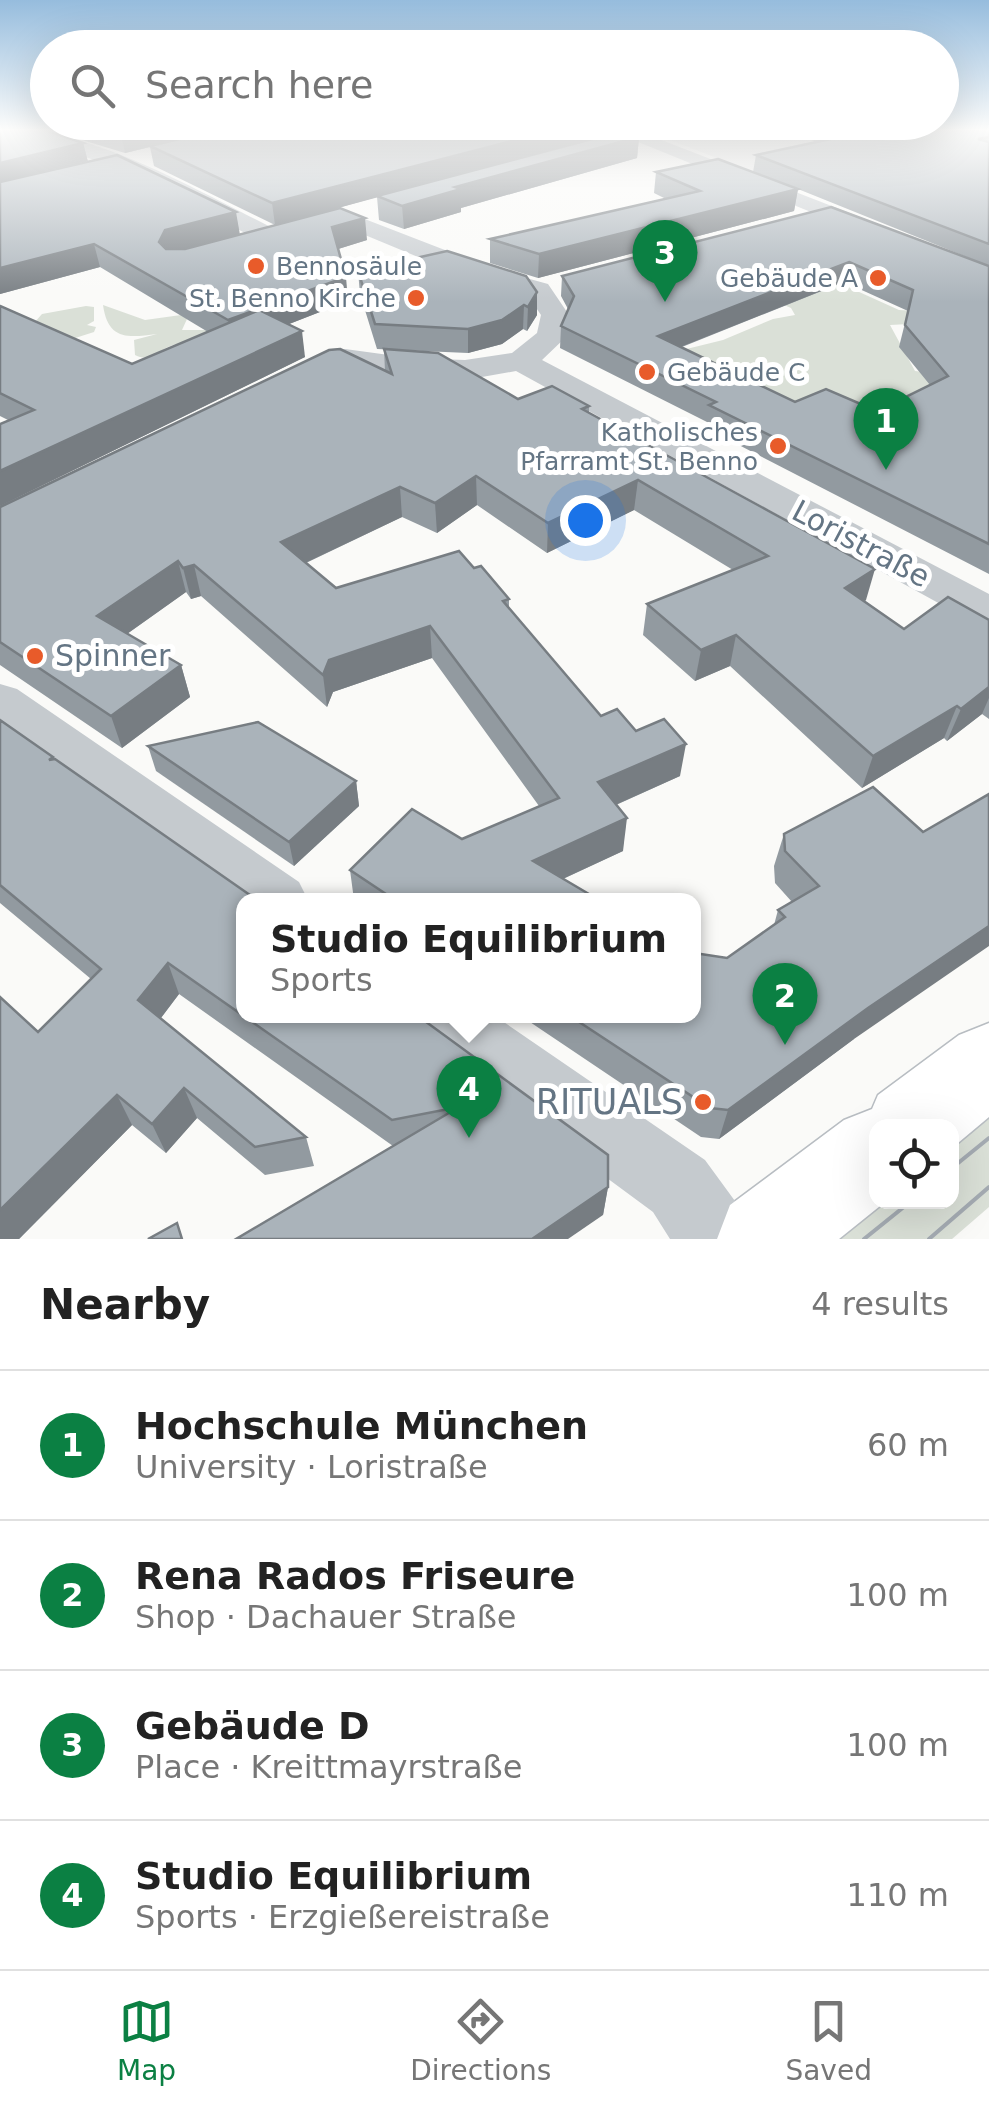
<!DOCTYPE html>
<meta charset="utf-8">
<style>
body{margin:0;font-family:"DejaVu Sans",sans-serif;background:#f2f2f2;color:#222}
.controls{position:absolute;right:30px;bottom:30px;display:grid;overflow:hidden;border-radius:20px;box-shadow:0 10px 40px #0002}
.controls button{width:90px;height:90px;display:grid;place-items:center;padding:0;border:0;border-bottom:2px solid #e0e0e0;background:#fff;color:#222;font:50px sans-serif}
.you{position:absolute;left:585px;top:520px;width:35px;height:35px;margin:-25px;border:8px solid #fff;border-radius:50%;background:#1a73e8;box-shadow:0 0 0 15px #1a73e833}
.badge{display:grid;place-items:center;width:65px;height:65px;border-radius:50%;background:#0b8043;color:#fff;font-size:32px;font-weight:700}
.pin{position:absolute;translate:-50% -82px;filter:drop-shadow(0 2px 5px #0008)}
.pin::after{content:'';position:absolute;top:52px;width:35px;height:30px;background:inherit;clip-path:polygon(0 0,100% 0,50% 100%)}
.popup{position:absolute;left:236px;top:893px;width:465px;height:130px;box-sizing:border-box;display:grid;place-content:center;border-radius:20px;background:#fff;filter:drop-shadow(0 2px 8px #0005);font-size:32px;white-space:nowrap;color:#767676}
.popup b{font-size:38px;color:#222}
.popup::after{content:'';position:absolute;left:50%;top:100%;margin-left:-20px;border:20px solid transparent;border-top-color:#fff}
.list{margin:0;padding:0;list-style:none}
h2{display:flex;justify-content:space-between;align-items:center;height:130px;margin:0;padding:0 40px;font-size:42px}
h2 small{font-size:32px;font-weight:400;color:#767676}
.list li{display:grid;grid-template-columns:65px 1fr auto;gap:30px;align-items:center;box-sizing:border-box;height:150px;padding:0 40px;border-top:2px solid #e0e0e0}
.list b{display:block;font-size:38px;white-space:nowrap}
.list p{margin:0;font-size:32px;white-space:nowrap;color:#767676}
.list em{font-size:32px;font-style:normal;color:#767676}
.icon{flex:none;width:55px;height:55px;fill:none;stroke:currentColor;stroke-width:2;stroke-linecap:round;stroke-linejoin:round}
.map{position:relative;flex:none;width:989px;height:1239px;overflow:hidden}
.search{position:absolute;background:#fff;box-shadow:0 10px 40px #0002;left:30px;right:30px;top:30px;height:110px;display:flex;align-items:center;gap:25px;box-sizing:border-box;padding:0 35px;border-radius:55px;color:#767676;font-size:38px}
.sheet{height:730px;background:#fff}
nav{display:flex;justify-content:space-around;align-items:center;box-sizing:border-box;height:140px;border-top:2px solid #e0e0e0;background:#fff;font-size:28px;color:#767676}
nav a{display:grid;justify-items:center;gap:5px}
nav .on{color:#0b8043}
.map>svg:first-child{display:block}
.built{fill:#e8e9e9}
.green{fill:#dae0d7}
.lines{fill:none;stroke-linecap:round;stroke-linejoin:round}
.secondary-casing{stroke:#b8bdc2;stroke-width:3}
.minor{fill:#c5cace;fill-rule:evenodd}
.secondary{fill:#fff;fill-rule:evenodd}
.tram{stroke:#a4abb2;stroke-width:4}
.wall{fill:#929aa0;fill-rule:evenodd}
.shaded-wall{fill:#777d82}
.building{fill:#aab3ba;stroke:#777d82;stroke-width:2.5;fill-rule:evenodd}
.poi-dot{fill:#e85b2a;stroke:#fff;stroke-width:4}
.labels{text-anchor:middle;stroke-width:10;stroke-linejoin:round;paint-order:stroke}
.far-poi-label{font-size:25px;fill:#647584;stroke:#fff;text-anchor:end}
.street-label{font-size:30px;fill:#647584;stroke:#fff}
.poi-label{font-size:30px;fill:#647584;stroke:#fff;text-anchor:start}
.near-poi-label{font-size:35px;fill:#647584;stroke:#fff;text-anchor:end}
</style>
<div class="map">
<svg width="989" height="1239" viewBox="0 0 989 1239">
<rect width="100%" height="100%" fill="#fafaf8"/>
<polygon class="built" points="641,129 989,129 861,213"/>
<g class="green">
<polygon points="795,263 899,310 934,312 909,324 890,325 915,371 981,379 868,431 794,421 654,357 723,340 773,319 795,315 791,308 724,279"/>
<path d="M103 305 145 320 181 315 187 319 182 330H206L224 341C208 342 188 341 173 345 157 350 151 363 135 355L134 340 157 334C127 338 108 340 103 305Z"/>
<polygon points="86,306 94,307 94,321 87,325 96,327 94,332 69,340 35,322 42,314"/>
<polygon points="989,1111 989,1207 952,1239 827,1239 876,1200 952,1202 952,1141"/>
</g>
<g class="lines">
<g class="secondary-casing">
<polygon id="secondary" points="989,1023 989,1117 952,1148 952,1126 876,1126 876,1202 885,1202 839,1239 717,1239 730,1205 844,1120 872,1109 878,1095 959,1035"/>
</g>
<g class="minor">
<path d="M5 129C92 127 203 194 281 232L284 237 281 242H263L117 168Z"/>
<polygon points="606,129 633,129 989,267 989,284"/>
<polygon points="344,211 494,269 548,284 569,315 566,337 542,360 989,594 989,626 973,622 516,371 465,380 411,378 349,368 301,385 290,382 285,375 290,368 345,349 411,358 465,360 512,353 537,333 541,315 528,296 476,281 336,223 332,218 336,213"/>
<polygon points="0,684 17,689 299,882 308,900 244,900 244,908 0,726"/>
<polygon points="407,1016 495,1016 705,1160 743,1212 755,1239 670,1239 653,1212 417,1038"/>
</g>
<use href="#secondary" class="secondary"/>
<g class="tram">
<polyline points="952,1168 989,1138"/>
<polyline points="864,1239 910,1202"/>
<polyline points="929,1239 989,1187"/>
</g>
</g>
<g class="wall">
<polygon points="0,129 83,143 88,162 239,234 275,225 154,166 150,147 125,153 46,129 597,129 597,138 639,137 637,158 461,208 461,212 404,229 379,220 377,197 302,218 367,240 338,249 348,301 289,324 305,357 0,506 0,424 8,420 0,416 0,306 132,364 208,332 100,267 0,294"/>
<polygon points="777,129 989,129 989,266 798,189 794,211 538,278 490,263 490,239 666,199 654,193 656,172 753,172 756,155 817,142"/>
<path d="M831 207 989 266V574L706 428 707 422 560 348 561 326 568 309 561 296 562 276ZM844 282 908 311 899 347 930 385 877 411 795 402 682 347Z"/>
<polygon points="358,271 537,292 537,315 527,331 523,329 502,344 468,353 377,349 360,294"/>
<polygon points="384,349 518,399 589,406 589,413 866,600 865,601 904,629 989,620 989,719 982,714 947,741 944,738 862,788 730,666 695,681 643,635 647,604 733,570 634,510 547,553 477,505 437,533 402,517 306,563 336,588 474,568 509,599 509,608 601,716 636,731 680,776 616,805 623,851 563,879 599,900 354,900 350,870 462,839 539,806 432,658 333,692 327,707 201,596 191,599 186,592 127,634 181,665 190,697 122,748 0,665 0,507 385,371"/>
<polygon points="0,720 418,1016 608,1187 603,1215 393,1146 179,994 161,1018 306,1137 314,1166 265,1175 197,1118 166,1153 132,1125 19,1239 0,1239 38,1032 91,979 0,903"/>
<polygon points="148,746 356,781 359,806 294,866 156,771"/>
<polygon points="873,787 854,1039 719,1139 701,1137 521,1016 694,1016 727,958 774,925 778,910 792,902 775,883 774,866 784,834"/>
</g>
<g class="shaded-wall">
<polygon points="141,129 222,129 125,153 121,134"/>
<polygon points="559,129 597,129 597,138 275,225 272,203"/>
<polygon points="639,137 637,158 461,208 461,212 404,229 402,206 455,187"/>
<polygon points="83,143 88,162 0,185 0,163"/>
<polygon points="798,189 794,211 538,278 539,254"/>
<polygon points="236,212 240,235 164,265 159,242 165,230"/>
<polygon points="365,218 367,240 335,250 332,227"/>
<polygon points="94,244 100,267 0,294 0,268"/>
<polygon points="849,262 844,282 655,357 658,336"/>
<polygon points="346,277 348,301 233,346 228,320"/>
<polygon points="537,292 537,315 527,331 528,307"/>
<polygon points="524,305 523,329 502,344 468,353 468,329"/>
<polygon points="302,331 305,357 0,506 0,471"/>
<polygon points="476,476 477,505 437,533 435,503"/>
<polygon points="638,480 634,510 547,553 548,523"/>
<polygon points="400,487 402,517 286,572 281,542"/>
<polygon points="178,561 186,592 107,648 97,616"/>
<polygon points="194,565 201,596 191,599 183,568"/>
<polygon points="875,569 866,600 837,619 845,588"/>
<polygon points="430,626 432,658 333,692 327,707 323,675 329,660"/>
<polygon points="736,635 730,666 695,681 701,650"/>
<polygon points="181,665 190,697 122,748 111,716"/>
<polygon points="989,687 989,698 982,714 947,741 961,709"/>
<polygon points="957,706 944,738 862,788 873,756"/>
<polygon points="686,744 680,776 595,814 598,782"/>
<polygon points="356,781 359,806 294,866 289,842"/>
<polygon points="627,818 623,851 532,893 533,861"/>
<polygon points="989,926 989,946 854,1039 719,1139 728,1110 868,1008"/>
<polygon points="168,963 179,994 151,1031 138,1000"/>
<polygon points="184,1088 197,1118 166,1153 152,1124"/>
<polygon points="117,1095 132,1125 19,1239 0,1239 0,1210"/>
<polygon points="608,1187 603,1215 568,1239 532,1239"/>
</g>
<g class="building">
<polygon points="0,129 42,129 83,143 0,163"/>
<polygon points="104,129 141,129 121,134"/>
<polygon points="220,129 559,129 272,203 150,146"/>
<polygon points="828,129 989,129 989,137 978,139 989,142 989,244 756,155 849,135"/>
<polygon points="622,131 639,137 455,187 461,189 402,206 377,196"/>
<polygon points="117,155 236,212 165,230 159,242 166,249 185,249 340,208 365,218 332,227 346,277 228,320 94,244 0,268 0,182"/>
<polygon points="718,159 798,189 539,254 490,239 700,191 656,172"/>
<path d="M831 207 989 266V544L709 405 716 402 561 326 574 296 562 276ZM849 262 913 290 905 325 948 376 877 411 826 389 795 402 658 336Z"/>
<polygon points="447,251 526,276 537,292 528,307 524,305 502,320 468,329 375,324 358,271"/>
<polygon points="0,306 132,364 259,310 302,331 0,471 0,424 34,410 0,393"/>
<polygon points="340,349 392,374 384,349 438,353 518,399 552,386 589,406 582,409 875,569 845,588 904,629 948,597 989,620 989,687 961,709 957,706 873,756 736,635 701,650 647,604 768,556 638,480 548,523 476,476 435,503 400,487 281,542 336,588 459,551 474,568 481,566 509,599 503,601 601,716 617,709 636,731 664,719 686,744 598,782 627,818 533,861 599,900 395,900 350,870 412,809 462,839 559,798 430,626 329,660 323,675 194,565 183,568 178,561 97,616 181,665 111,716 0,642 0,507 329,350"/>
<polygon points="0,720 53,757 49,760 55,759 257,900 244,900 244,1016 418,1016 608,1155 608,1187 532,1239 236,1239 459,1107 392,1120 168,963 138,1000 306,1137 255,1147 184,1088 152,1124 117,1095 0,1210 0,997 38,1032 101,969 0,885"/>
<polygon points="258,722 356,781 289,842 148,746"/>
<polygon points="873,787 923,832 989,794 989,926 868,1008 728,1110 710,1108 570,1016 694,1016 694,953 727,958 785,917 778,910 819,886 785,851 784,834"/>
<polygon points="177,1223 182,1239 148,1239"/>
</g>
<linearGradient id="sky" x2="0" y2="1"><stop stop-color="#96bcdd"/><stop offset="0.43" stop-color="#fdfdfc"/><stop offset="1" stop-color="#fdfdfc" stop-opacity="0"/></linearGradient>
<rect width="989" height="302" fill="url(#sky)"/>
<g class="poi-dot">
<circle cx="256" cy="266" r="10"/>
<circle cx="878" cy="278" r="10"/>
<circle cx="416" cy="298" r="10"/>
<circle cx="647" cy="372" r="10"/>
<circle cx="778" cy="446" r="10"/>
<circle cx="35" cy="656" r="10"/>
<circle cx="703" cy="1102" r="10"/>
</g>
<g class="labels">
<g class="far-poi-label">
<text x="276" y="275" text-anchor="start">Bennosäule</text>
<text x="858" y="287">Gebäude A</text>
<text x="396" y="307">St. Benno Kirche</text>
<text x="667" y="381" text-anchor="start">Gebäude C</text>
<text x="758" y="441">Katholisches<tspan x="758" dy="29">Pfarramt St. Benno</tspan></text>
</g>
<g class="street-label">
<text transform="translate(861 544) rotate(28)" y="10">Loristraße</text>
</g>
<g class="poi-label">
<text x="55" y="666">Spinner</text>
</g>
<g class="near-poi-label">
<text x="683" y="1114">RITUALS</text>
</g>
</g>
</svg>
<div class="controls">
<button><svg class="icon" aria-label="locate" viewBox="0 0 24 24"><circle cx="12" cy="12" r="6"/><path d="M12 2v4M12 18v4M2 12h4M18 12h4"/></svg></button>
</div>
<div class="you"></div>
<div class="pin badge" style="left:886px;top:470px">1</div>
<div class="pin badge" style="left:785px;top:1045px">2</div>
<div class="pin badge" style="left:665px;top:302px">3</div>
<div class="pin badge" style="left:469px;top:1138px">4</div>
<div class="popup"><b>Studio Equilibrium</b>Sports</div>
<div class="search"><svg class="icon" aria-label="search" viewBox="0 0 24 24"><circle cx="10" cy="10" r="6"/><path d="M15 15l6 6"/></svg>Search here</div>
</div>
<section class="sheet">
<h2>Nearby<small>4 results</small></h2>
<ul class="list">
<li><span class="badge">1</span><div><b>Hochschule München</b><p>University · Loristraße</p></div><em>60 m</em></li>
<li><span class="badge">2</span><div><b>Rena Rados Friseure</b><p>Shop · Dachauer Straße</p></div><em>100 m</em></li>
<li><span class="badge">3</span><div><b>Gebäude D</b><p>Place · Kreittmayrstraße</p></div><em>100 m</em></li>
<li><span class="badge">4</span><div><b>Studio Equilibrium</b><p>Sports · Erzgießereistraße</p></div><em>110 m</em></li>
</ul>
</section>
<nav>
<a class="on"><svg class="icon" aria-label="map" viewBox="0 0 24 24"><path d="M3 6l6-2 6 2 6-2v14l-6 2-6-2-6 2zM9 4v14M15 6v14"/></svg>Map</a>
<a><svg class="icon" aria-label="directions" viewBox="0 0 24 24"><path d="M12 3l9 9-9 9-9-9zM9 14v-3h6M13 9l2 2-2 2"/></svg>Directions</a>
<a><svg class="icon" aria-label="saved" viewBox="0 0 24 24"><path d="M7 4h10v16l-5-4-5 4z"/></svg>Saved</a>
</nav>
